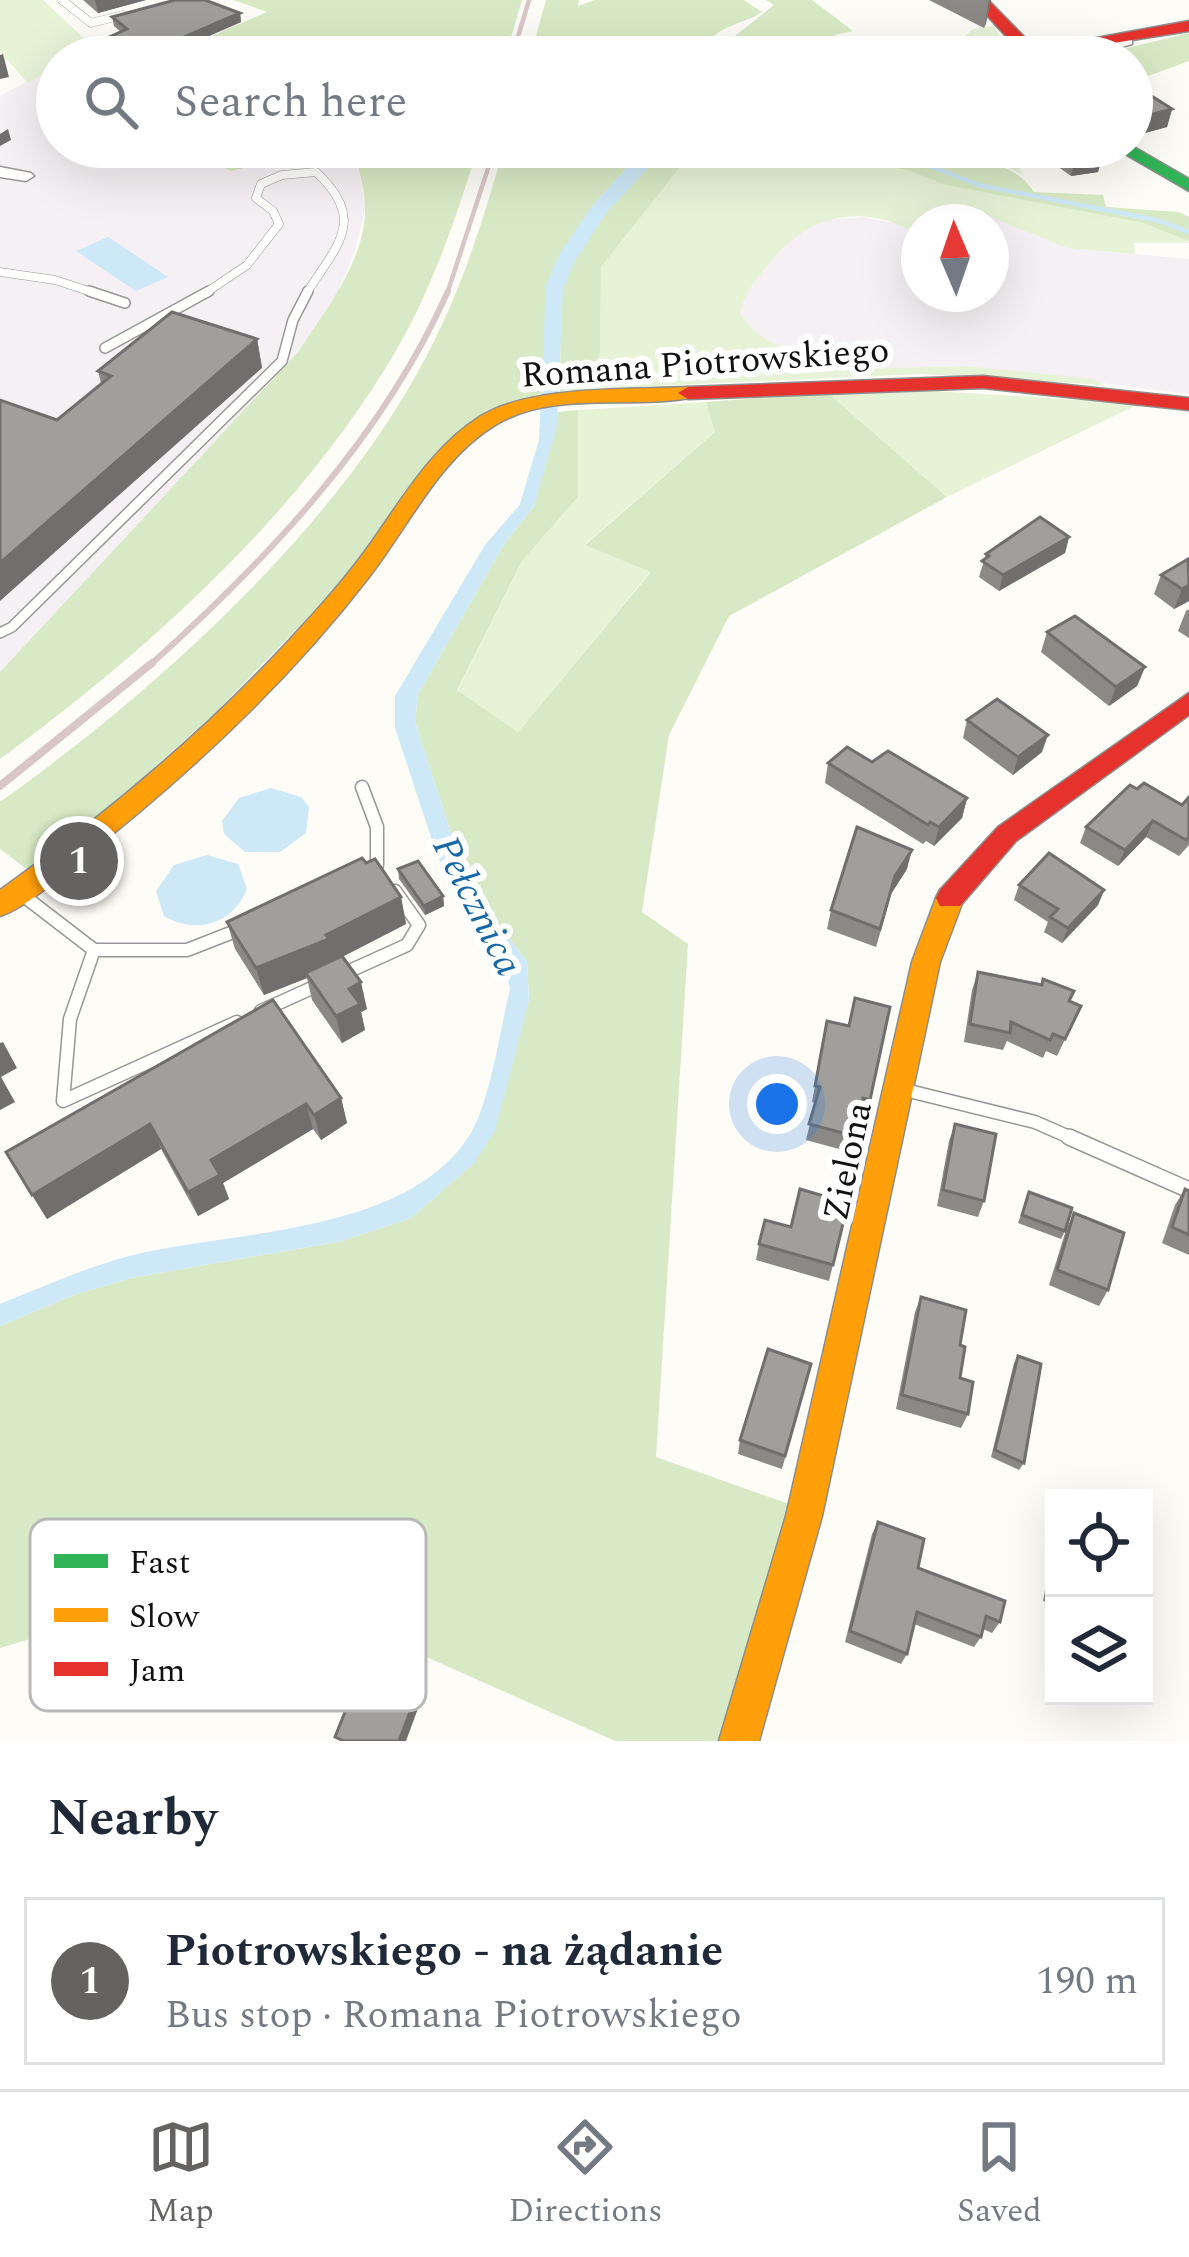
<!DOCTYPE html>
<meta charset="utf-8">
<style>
body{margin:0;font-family:Spectral,serif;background:#f6f6f7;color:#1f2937}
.controls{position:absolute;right:36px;bottom:36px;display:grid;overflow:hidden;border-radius:0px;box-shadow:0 12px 48px #0002}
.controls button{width:108px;height:108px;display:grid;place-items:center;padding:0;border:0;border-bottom:3px solid #e0e1e3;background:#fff;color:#1f2937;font:60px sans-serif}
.compass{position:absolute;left:901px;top:204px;width:108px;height:108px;border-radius:50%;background:#fff;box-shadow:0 12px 48px #0002;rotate:358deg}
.you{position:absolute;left:777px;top:1104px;width:42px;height:42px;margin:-30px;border:9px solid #fff;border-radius:50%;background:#1a73e8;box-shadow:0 0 0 18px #1a73e833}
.badge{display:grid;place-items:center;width:78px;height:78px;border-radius:50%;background:#646362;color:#fff;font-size:39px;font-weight:700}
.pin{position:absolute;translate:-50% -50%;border:6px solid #fff;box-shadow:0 3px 12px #0006}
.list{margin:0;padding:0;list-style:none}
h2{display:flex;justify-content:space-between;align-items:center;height:156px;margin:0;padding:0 48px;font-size:51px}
h2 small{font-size:39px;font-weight:400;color:#747a83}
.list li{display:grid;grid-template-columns:78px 1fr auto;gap:36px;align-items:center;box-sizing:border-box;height:168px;margin:0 24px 24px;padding:0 24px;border:3px solid #e0e1e3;border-radius:0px}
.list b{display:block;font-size:45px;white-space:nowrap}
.list p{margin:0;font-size:39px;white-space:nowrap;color:#747a83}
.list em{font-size:39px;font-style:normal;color:#747a83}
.icon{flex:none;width:66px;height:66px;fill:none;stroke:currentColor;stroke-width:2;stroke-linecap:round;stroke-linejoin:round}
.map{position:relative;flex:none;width:1189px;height:1741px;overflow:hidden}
.search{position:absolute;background:#fff;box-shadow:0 12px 48px #0002;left:36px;right:36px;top:36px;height:132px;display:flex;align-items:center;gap:30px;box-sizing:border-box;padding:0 42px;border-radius:66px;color:#747a83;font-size:45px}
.sheet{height:348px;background:#fff}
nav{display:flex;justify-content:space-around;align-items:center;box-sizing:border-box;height:168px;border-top:3px solid #e0e1e3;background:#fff;font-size:33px;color:#747a83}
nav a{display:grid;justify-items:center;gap:6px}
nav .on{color:#646362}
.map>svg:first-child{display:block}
.industrial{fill:#f5f0f3}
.green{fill:#e7f3d7}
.forest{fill:#d8eac5}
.water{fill:#cde8f7}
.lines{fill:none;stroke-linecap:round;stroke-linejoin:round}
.stream{stroke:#cde8f7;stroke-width:4.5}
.lane-far3-casing{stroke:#979795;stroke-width:9}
.lane-far2-casing{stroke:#979795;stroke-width:12}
.lane-far1-casing{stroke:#979795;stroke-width:15}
.lane-casing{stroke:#979795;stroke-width:18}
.street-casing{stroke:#979795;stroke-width:3}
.fast-casing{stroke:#8e8d8b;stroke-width:3}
.slow-casing{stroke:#8e8d8b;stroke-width:3}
.jam-casing{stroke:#8e8d8b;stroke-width:3}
.lane-far3{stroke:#fffffe;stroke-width:8}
.lane-far2{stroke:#fffffe;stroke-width:9}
.lane-far1{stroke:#fffffe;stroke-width:12}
.lane{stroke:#fffffe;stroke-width:15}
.street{fill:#fffffe;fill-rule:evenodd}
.fast{fill:#30b455;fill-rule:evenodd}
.slow{fill:#ff9f0a;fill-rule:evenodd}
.jam{fill:#e5322d;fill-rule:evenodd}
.rail-far2{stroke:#d9c6c7;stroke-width:4.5}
.rail-far1{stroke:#d9c6c7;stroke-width:6}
.rail{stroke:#d9c6c7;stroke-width:8}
.wall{fill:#8a8986}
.shaded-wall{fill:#716f6d}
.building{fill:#a19f9c;stroke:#716f6d;stroke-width:3}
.labels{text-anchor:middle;stroke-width:12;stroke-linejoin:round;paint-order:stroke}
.street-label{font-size:36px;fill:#111;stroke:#fff}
.water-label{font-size:39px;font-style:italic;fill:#1768a6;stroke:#fff}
.key{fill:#fff;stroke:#b8b8b8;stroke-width:3}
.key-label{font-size:33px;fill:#111}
</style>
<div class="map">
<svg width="1189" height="1741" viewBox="0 0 1189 1741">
<rect width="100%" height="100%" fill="#fdfcf7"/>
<g class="industrial">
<polygon points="57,65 57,147 182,147 231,171 354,147 366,208 354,253 337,294 298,352 0,672 0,96"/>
<polygon points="981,212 1067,248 1189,259 1189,394 966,366 819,370 755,332 740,314 743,297 789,237 822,220 863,217 900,224 919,235 919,294 991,294 991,222 980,222"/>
</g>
<g class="green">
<polygon points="0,0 43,0 91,45 71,57 57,57 57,65 28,83 0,52"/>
<polygon points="993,26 1011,52 994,57 901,57 954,47 973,29"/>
<path d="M696 147H856L880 165 907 169 946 185 1143 223 1186 238 1189 243H1134L1135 254 1067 248 981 213 980 222H919V235C863 201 806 215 768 265 755 281 744 293 740 314L755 332 819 370 966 366 1093 379 1104 385 921 374 585 389 600 353 601 267Z"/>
<polygon points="986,147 1001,156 1013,154 1023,175 1000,164 927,165 912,148"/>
<polygon points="921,390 1139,404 947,497 828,393"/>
<polygon points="706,402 716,431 585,544 651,571 518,732 457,691 522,561 578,497 578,410"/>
</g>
<g class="forest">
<polygon points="233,0 522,0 505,57 164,57 267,12"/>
<path d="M546 0H579L578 6 595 0H744L762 12C744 24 725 24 711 39L720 57H530Z"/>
<polygon points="766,0 812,0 853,31 834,35 860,57 741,57 730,40 774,5"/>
<polygon points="1189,33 1189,61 1132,82 1132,57 1090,57"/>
<polygon points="182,147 339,147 231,171"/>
<path d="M354 147H478C457 216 433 286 397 349 302 512 150 649 0 759V672L298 352C325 311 368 257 365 204 364 185 357 165 354 147Z"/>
<path d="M504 147H646L592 206 545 338 542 393 486 410 339 585 217 711 129 790 28 870 0 849V802C155 692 341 524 428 353 462 288 484 218 504 147Z"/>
<path d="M667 147H696L601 267 600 353 585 389 560 391C562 358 557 319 563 288 574 240 632 180 667 147Z"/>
<path d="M856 147H915L927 165C968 164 1009 154 1034 192L1103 195 1106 207 1179 212 1189 217V241L1143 223 946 185 907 170 880 165Z"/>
<polygon points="828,393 947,497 729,616 669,735 642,912 688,944 656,1457 789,1504 720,1741 615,1741 243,1575 0,1648 0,1326 74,1295 131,1278 342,1241 411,1218 474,1163 529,1000 527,961 485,908 456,849 415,722 418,694 504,544 534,506 558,412 578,410 578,497 522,561 457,690 518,732 651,572 585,545 715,432 706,402"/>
</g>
<g class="water">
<path d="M646 147H667L607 212 576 259 563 289 557 426 534 506 504 544 418 694 415 722 456 849 485 908 527 961 529 1000 495 1131 474 1163 411 1218 342 1241 131 1278 74 1295 0 1326V1304C42 1287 85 1268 129 1256 233 1230 412 1235 472 1131 490 1100 501 1026 510 989L506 970 438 858 395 728V696L485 545 520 504 539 440 546 285 560 253 592 206Z"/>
<polygon points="108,237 168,277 136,291 76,251"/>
<polygon points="271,788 301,797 309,807 306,833 280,852 245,852 224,834 222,821 239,798"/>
<path d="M207 855 238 864 247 889C233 924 196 935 164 916L156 891 174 865Z"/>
</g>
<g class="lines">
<polyline class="stream" points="880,147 979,185 1156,220 1189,232"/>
<g class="lane-far3-casing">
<g id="lane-far3">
<polyline points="62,0 91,23 123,15"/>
<polyline points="0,272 55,280 98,294"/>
<path d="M204 294 247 265 279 224 273 211 256 198 261 184 282 175 316 172C368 220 337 245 306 294"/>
</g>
</g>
<g class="lane-far2-casing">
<g id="lane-far2">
<polyline points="89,291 125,303"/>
<polyline points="105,348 209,291"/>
<polyline points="0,633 12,627 282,361 293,320 308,291"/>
</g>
</g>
<g class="lane-far1-casing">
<g id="lane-far1">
<polyline points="362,787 377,827 377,865"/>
<polyline points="20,893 94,950 187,950 246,927"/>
<polyline points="94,950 70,1019 63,1101 237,1022"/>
<polyline points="261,1011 407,945 419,925 395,891"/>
<polyline points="905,1090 1035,1122 1076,1140"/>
</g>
</g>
<g class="lane-casing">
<polyline id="lane" points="1069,1137 1189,1190"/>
</g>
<g class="street-casing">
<g id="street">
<polygon points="1127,37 1132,38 1132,44 1086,57 1064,57"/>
<polygon points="0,167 31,173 34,176 26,181 0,177"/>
</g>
</g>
<g class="fast-casing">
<polygon id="fast" points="1132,146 1189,179 1189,191 1113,147"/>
</g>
<g class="slow-casing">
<g id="slow">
<path d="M688 387 698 393 695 397C633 410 554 390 497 424 439 458 409 526 369 577 285 686 183 780 75 864 53 882 27 907 0 916V890C110 812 213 725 303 625 328 598 352 570 373 540 404 496 434 445 481 416 532 385 629 390 688 387Z"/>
<polygon points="950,887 960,890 964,898 940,962 822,1516 759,1741 719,1741 786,1516 912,962 936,898 940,890"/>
</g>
</g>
<g class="jam-casing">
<g id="jam">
<polygon points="973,0 988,0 1036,49 1189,21 1189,31 1025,57"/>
<polygon points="983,376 1189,398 1189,410 983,388 688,399 678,393 688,387"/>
<polygon points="1189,693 1189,715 1016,841 960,906 940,906 936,898 940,890 998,827"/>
</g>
</g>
<use href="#lane-far3" class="lane-far3"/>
<use href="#lane-far2" class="lane-far2"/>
<use href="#lane-far1" class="lane-far1"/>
<use href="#lane" class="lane"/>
<use href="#street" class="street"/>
<use href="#fast" class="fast"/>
<use href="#slow" class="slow"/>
<use href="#jam" class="jam"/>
<g class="rail-far2">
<polyline points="512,57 529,0"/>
<polyline points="447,294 495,147"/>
</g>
<path class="rail-far1" d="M149 666C267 560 383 438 448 291"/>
<polyline class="rail" points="0,786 152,663"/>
</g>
<g class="wall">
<polygon points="83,0 146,0 98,13"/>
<polygon points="929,0 991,0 986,24 984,28"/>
<polygon points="240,13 241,22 161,57 129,57 107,48 105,39 121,32 114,26 112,17"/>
<polygon points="1132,99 1172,109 1167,127 1141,134 1132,129"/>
<polygon points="1030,147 1107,147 1104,161 1101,161 1098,172 1071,176"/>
<polygon points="257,339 262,368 57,420 101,383 98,371"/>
<polygon points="1069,537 1065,553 999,591 979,577 986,554"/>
<polygon points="1189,560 1189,601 1174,609 1154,594 1161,575"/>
<polygon points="1189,609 1189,638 1178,631 1186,611"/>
<polygon points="1047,632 1145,667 1137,686 1109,706 1041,652"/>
<polygon points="967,720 1042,752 1013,775 963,738"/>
<polygon points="872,762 967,798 962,818 934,846 926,841 923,844 825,783 828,763"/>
<polygon points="1137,789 1182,805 1189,797 1189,845 1179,856 1146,837 1118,866 1080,843 1086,827"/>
<polygon points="366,863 401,897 406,924 342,957 367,1009 361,1012 365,1030 342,1043 312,1000 307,978 264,995 235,949 227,922"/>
<polygon points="398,869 443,896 444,906 425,915 399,879"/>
<polygon points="907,869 891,894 876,947 827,929 831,910"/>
<polygon points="1019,885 1104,890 1098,905 1062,943 1044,932 1048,922 1014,900"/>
<polygon points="978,972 1081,1006 1057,1056 1046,1051 1043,1058 1007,1041 1003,1050 964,1042 972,990"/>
<polygon points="827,1021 870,1100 866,1116 859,1114 850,1152 806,1140 815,1103 812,1102"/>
<polygon points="341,1098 347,1123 321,1140 313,1129 223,1183 229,1199 198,1216 161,1149 47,1219 6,1152"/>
<polygon points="955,1124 984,1201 978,1217 937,1206 949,1141"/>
<polygon points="1185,1189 1189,1191 1189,1255 1162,1243 1175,1205"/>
<polygon points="1029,1192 1065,1231 1061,1239 1018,1223"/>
<polygon points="848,1203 829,1281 756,1260 759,1244 791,1227"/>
<polygon points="1074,1213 1108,1290 1099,1306 1049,1285 1066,1230"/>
<polygon points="921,1297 960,1345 960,1378 968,1414 961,1428 896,1409 915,1312"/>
<polygon points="1018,1356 1024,1463 1019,1470 991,1457 1014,1363"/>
<polygon points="811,1364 782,1469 738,1454 740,1440"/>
<polygon points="878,1522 918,1568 1000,1622 992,1633 983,1629 981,1637 974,1647 914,1624 907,1654 901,1664 845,1642 872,1534"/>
<polygon points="1054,1549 1054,1605 1043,1601 1052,1552"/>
</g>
<g class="shaded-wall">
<polygon points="95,0 146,0 98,13"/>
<polygon points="989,0 991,0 984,28"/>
<polygon points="240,13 241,22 161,57 144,57 143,55"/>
<polygon points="3,54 9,77 0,79 0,55"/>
<polygon points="1172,109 1167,127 1141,134 1146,116"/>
<polygon points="8,129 11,140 0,146 0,134"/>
<polygon points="1090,147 1104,147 1098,172 1071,176 1078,149"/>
<polygon points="257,339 262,368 0,601 0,563"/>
<polygon points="1069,537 1065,553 999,591 1003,575"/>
<polygon points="1189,585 1189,601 1174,609 1182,589"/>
<polygon points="1145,667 1137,686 1109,706 1116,687"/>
<polygon points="1048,735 1042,752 1013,775 1018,757"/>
<polygon points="967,798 962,818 934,846 939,827"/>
<polygon points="1153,821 1146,837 1118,866 1125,850"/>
<polygon points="912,850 907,869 891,894 876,947 895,876"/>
<polygon points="1104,890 1098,905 1062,943 1068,928"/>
<polygon points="443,896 444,906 425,915 424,906"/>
<polygon points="401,897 406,924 334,961 306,973 307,978 264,995 256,968"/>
<polygon points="361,982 367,1009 361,1012 365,1030 342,1043 336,1016 349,989"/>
<polygon points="3,1042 17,1068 1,1077 15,1102 0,1110 0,1043"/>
<polygon points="341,1098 347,1123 321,1140 314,1115"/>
<polygon points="306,1104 313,1129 223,1183 229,1199 198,1216 188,1192 211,1160"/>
<polygon points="150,1124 161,1149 47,1219 32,1195"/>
<polygon points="417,1693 420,1703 406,1741 399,1741"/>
</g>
<g class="building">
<polygon points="175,0 205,0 240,13 143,55 105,39 127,29 112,17"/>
<polygon points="1150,95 1172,109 1146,116 1132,107 1132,99"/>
<polygon points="172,312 257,339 0,563 0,400 57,420 111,376 98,371"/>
<polygon points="1040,517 1069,537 1003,575 982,561 989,556 986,554"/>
<polygon points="1188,559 1189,585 1182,589 1161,575"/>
<polygon points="1075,616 1145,667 1116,687 1047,632"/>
<polygon points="997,699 1048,735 1018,757 967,720"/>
<polygon points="847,747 872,762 888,751 967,798 939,827 930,822 928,825 828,763"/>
<polygon points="1144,783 1182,805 1189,797 1189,837 1186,840 1153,821 1125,850 1086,827 1130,785 1137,789"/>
<polygon points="857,827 912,850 895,876 880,929 831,910"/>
<polygon points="1049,853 1104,890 1068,928 1050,917 1058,909 1019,885"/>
<polygon points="362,858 366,863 375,859 401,897 326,935 329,939 256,968 227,922"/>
<polygon points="418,861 443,896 424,906 398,869"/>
<polygon points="342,956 361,982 349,989 360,1004 336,1016 306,973"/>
<polygon points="978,972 1042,985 1043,979 1074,991 1069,1001 1081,1006 1065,1039 1053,1034 1050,1040 1011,1022 1010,1033 970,1024"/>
<polygon points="855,998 890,1007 870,1100 863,1098 854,1136 809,1124 820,1087 815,1086 827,1021 849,1026"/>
<polygon points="273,1000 341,1098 314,1115 306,1104 211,1160 220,1175 188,1192 150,1124 32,1195 6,1152"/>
<polygon points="955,1124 996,1134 984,1201 943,1190"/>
<polygon points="800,1189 848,1203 833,1265 759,1244 765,1220 791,1227"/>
<polygon points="1185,1189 1189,1191 1189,1235 1172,1227"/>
<polygon points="1029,1192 1072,1208 1065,1231 1022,1215"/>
<polygon points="1074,1213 1124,1233 1108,1290 1057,1270"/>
<polygon points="921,1297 966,1310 960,1345 965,1347 960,1378 973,1382 968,1414 902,1395"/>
<polygon points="768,1349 811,1364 785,1456 740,1440"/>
<polygon points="1018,1356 1041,1364 1024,1463 995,1450"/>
<polygon points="878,1522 924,1539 918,1568 1005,1601 1000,1622 986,1616 981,1637 917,1612 907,1654 850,1631"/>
<polygon points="361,1672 417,1693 399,1741 344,1741 335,1737"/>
</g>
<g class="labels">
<g class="street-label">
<text transform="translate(705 361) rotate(-4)" y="13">Romana Piotrowskiego</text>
<text transform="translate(846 1161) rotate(-78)" y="13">Zielona</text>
</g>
<g class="water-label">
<text transform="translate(479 905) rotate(63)" y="14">Pełcznica</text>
</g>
</g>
<rect x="30" y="1519" width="396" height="192" rx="18" class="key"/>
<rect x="54" y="1554" width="54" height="14" fill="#30b455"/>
<rect x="54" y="1608" width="54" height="14" fill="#ff9f0a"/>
<rect x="54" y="1662" width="54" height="14" fill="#e5322d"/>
<g class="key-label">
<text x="129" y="1573">Fast</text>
<text x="129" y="1627">Slow</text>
<text x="129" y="1681">Jam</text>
</g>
</svg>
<div class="controls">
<button><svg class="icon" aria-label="locate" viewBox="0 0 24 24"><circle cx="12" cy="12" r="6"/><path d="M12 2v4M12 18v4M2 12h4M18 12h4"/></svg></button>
<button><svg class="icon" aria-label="layers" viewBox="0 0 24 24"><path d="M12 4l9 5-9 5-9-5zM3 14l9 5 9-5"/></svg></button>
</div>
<svg class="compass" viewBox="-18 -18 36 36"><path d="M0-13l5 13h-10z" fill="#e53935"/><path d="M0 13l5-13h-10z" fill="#747a83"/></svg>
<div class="you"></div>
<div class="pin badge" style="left:79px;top:861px">1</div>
<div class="search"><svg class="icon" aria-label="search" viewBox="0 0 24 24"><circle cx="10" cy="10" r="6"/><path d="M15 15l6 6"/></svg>Search here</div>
</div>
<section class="sheet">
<h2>Nearby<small></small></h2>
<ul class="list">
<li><span class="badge">1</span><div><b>Piotrowskiego - na żądanie</b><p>Bus stop · Romana Piotrowskiego</p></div><em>190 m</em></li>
</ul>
</section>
<nav>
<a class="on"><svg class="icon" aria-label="map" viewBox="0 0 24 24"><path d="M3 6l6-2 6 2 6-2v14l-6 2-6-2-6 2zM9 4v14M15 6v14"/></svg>Map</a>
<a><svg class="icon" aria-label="directions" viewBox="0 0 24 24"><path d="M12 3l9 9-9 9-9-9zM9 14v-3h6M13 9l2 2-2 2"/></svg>Directions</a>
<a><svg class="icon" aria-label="saved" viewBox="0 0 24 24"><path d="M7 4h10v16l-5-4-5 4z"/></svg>Saved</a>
</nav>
